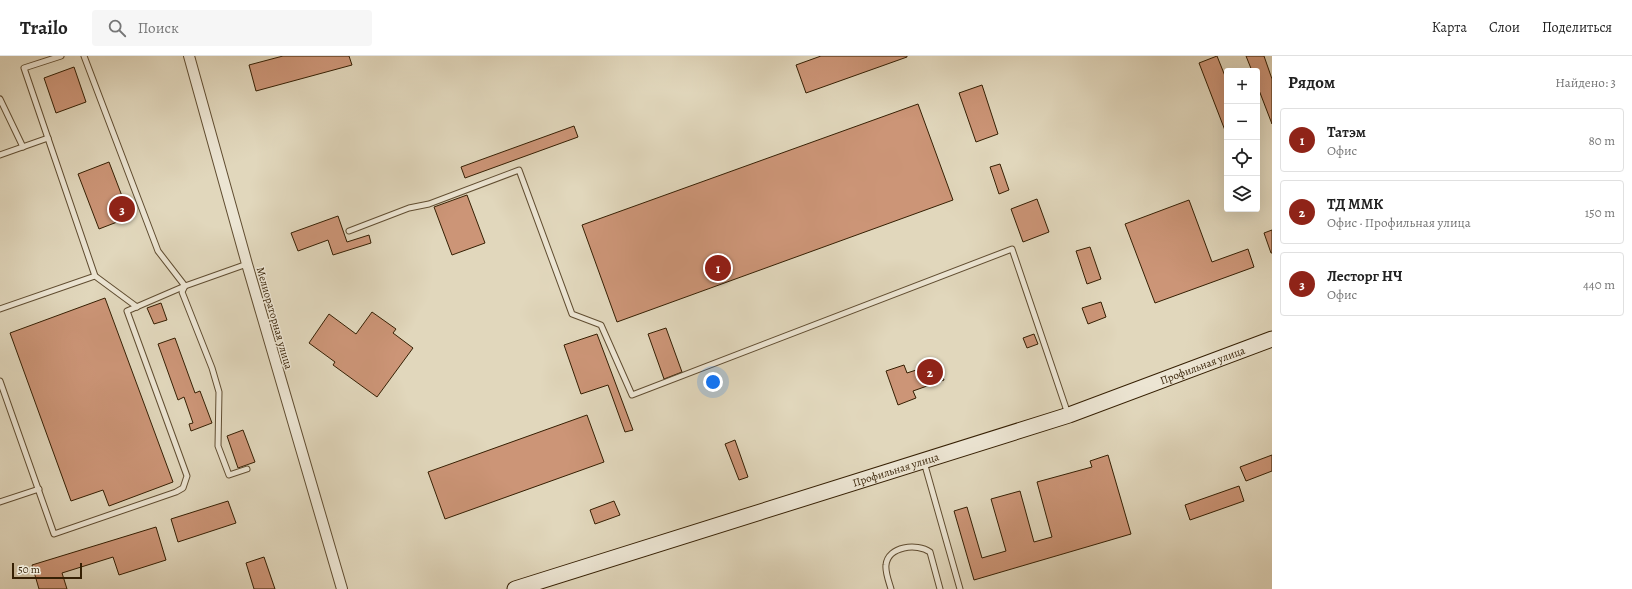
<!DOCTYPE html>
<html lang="ru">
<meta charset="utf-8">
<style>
body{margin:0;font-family:Alegreya,serif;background:#f6f6f6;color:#222}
.controls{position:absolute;right:12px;top:12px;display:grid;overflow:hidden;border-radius:4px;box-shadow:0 4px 16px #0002}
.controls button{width:36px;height:36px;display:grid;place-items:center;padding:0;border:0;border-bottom:1px solid #e0e0e0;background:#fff;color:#222;font:20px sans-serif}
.scale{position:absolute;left:12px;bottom:10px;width:70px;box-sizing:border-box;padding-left:4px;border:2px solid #351f03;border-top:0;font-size:11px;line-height:14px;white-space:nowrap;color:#351f03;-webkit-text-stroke:3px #ece5d3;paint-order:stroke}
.you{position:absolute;left:713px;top:326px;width:14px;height:14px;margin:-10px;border:3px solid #fff;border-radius:50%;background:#1a73e8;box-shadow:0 0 0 6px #1a73e833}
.badge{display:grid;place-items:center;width:26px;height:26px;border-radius:50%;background:#8f2418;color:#fff;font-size:13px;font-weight:700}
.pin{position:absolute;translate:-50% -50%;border:2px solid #fff;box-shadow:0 1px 4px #0006}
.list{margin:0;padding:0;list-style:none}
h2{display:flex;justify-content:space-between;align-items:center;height:52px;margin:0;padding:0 16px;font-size:17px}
h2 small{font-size:13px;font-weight:400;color:#767676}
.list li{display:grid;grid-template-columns:26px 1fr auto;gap:12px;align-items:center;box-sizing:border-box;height:64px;margin:0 8px 8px;padding:0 8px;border:1px solid #e0e0e0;border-radius:4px}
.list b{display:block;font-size:15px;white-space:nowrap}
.list p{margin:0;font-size:13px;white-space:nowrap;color:#767676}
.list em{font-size:13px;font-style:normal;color:#767676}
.icon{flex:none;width:22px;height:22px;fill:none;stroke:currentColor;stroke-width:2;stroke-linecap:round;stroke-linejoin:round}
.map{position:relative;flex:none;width:1272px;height:533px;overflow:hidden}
header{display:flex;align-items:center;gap:24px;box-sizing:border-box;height:56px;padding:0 20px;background:#fff;border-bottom:1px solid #e0e0e0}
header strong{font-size:19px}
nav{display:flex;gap:22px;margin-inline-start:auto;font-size:14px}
.search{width:280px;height:36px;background:#f6f6f6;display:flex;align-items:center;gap:10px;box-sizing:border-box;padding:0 14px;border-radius:4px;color:#767676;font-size:15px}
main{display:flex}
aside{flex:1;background:#fff}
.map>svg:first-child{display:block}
.building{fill:#cc9577;stroke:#351f03}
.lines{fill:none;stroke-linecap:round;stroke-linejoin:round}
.lane-casing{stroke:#604d31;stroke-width:7}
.street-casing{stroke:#604d31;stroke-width:12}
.secondary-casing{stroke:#351f03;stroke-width:17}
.lane{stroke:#ece5d3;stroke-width:5}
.street{stroke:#ece5d3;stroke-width:10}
.secondary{stroke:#ece5d3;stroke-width:15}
.labels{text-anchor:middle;stroke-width:3;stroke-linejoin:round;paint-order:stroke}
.street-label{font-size:11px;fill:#351f03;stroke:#ece5d3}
</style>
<header>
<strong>Trailo</strong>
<div class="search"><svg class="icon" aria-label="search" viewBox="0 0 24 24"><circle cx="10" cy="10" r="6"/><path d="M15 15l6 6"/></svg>Поиск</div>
<nav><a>Карта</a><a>Слои</a><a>Поделиться</a></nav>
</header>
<main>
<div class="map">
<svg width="1272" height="533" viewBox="0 0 1272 533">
<rect width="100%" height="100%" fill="#e1d7bc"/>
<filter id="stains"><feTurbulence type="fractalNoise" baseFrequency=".005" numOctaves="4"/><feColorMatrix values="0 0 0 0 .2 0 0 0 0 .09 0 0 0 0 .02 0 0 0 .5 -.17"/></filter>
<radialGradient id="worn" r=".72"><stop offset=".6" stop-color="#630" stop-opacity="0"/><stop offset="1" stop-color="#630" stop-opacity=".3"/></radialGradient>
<g class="building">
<polygon points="283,0 349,0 352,9 256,35 249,9"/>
<polygon points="821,0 907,0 907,1 806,37 796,9"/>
<polygon points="1217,0 1227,25 1226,77 1199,7"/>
<polygon points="1246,0 1264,0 1272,23 1272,68 1257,29 1257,15 1252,15"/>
<polygon points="74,11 86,46 56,57 44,22"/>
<polygon points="982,29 998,78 976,86 959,37"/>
<polygon points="918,48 953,144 617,266 582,169"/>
<polygon points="574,70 578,81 465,122 461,111"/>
<polygon points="109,106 130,161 99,173 78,118"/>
<polygon points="1000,108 1009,134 999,138 990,111"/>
<polygon points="467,139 485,187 452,199 434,151"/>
<polygon points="1037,143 1049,176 1023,186 1011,153"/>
<polygon points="1189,144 1212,206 1248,193 1254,211 1155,247 1125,168"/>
<polygon points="338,160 347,186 369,179 371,187 333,199 328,184 298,195 291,177"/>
<polygon points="1272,174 1272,197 1271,197 1264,177"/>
<polygon points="1090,191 1101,223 1087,228 1076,195"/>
<polygon points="105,242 173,426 109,450 103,434 71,445 10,277"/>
<polygon points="1101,246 1106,261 1088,268 1082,252"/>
<polygon points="161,247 167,264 154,268 147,252"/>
<polygon points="372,256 396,273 393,277 413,292 377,341 333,309 335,306 309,287 329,258 356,278"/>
<polygon points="666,272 682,316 664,323 648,278"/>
<polygon points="597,278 633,374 625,376 608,329 581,338 564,289"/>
<polygon points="1034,278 1038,288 1027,292 1023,282"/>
<polygon points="175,282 195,337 200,335 212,367 191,375 189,368 193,367 184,341 178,344 158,288"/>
<polygon points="938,307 944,324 913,335 916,342 898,349 886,315 904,309 907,317"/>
<polygon points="587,359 604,406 445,463 428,416"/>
<polygon points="243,374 255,406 238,412 227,380"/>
<polygon points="735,384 748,421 739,424 725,388"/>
<polygon points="1108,399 1131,478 974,524 954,455 967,451 982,502 1006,495 991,443 1020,435 1034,486 1052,481 1037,426 1092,411 1090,405"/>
<polygon points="1272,399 1272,415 1246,425 1240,411"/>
<polygon points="1239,430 1244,445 1190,464 1185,449"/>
<polygon points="228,445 236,467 178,486 171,463"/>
<polygon points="614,445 620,459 595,468 590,454"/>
<polygon points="156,471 166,504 119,519 113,501 62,517 67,533 39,533 32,509"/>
<polygon points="264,501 275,533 254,533 246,507"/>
</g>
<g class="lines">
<g class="lane-casing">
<g id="lane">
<polyline points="61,0 24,12 95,220"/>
<polyline points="84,0 158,195 185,230"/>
<polyline points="0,43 23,91"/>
<polyline points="0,99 48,82"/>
<polyline points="349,175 409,152 429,148 519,114 572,258 601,269 632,339 1012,193 1068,358"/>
<polyline points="185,230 182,236 212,312 219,336 218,390 229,419 247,413"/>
<polyline points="0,253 95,220 137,251"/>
<polyline points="0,325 54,478 176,436 183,432 187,420 127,255 185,230 247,208"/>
<polyline points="924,406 960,533"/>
<polyline points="0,446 39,433"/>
<path d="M891 533C889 526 885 516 886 509 888 490 917 487 930 496L940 533"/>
</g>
</g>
<g class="street-casing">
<polyline id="street" points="189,0 247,208 342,533"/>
</g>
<g class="secondary-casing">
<g id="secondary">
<path id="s1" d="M515 533 1069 359 1272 283"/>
</g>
</g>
<use href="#lane" class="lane"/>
<use href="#street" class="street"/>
<use href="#secondary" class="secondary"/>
</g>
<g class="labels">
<g class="street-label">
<text transform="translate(275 262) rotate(74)" y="4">Мелиораторная улица</text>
<text dy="4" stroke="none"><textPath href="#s1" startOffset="723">Профильная улица</textPath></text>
<text dy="4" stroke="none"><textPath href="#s1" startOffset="399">Профильная улица</textPath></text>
</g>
</g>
<rect width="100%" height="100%" filter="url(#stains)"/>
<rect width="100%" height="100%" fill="url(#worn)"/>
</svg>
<div class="controls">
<button>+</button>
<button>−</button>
<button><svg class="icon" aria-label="locate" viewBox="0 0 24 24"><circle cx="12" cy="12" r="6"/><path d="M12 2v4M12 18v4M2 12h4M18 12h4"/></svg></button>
<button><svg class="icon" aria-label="layers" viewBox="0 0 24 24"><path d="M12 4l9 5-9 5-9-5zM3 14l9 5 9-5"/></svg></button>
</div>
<div class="scale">50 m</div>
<div class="you"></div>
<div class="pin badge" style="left:718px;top:212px">1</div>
<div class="pin badge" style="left:930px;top:316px">2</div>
<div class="pin badge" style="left:122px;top:153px">3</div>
</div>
<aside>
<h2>Рядом<small>Найдено: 3</small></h2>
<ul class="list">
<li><span class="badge">1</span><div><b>Татэм</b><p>Офис</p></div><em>80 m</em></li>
<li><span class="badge">2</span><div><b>ТД ММК</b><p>Офис · Профильная улица</p></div><em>150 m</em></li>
<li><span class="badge">3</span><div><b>Лесторг НЧ</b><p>Офис</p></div><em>440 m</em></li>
</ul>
</aside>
</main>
